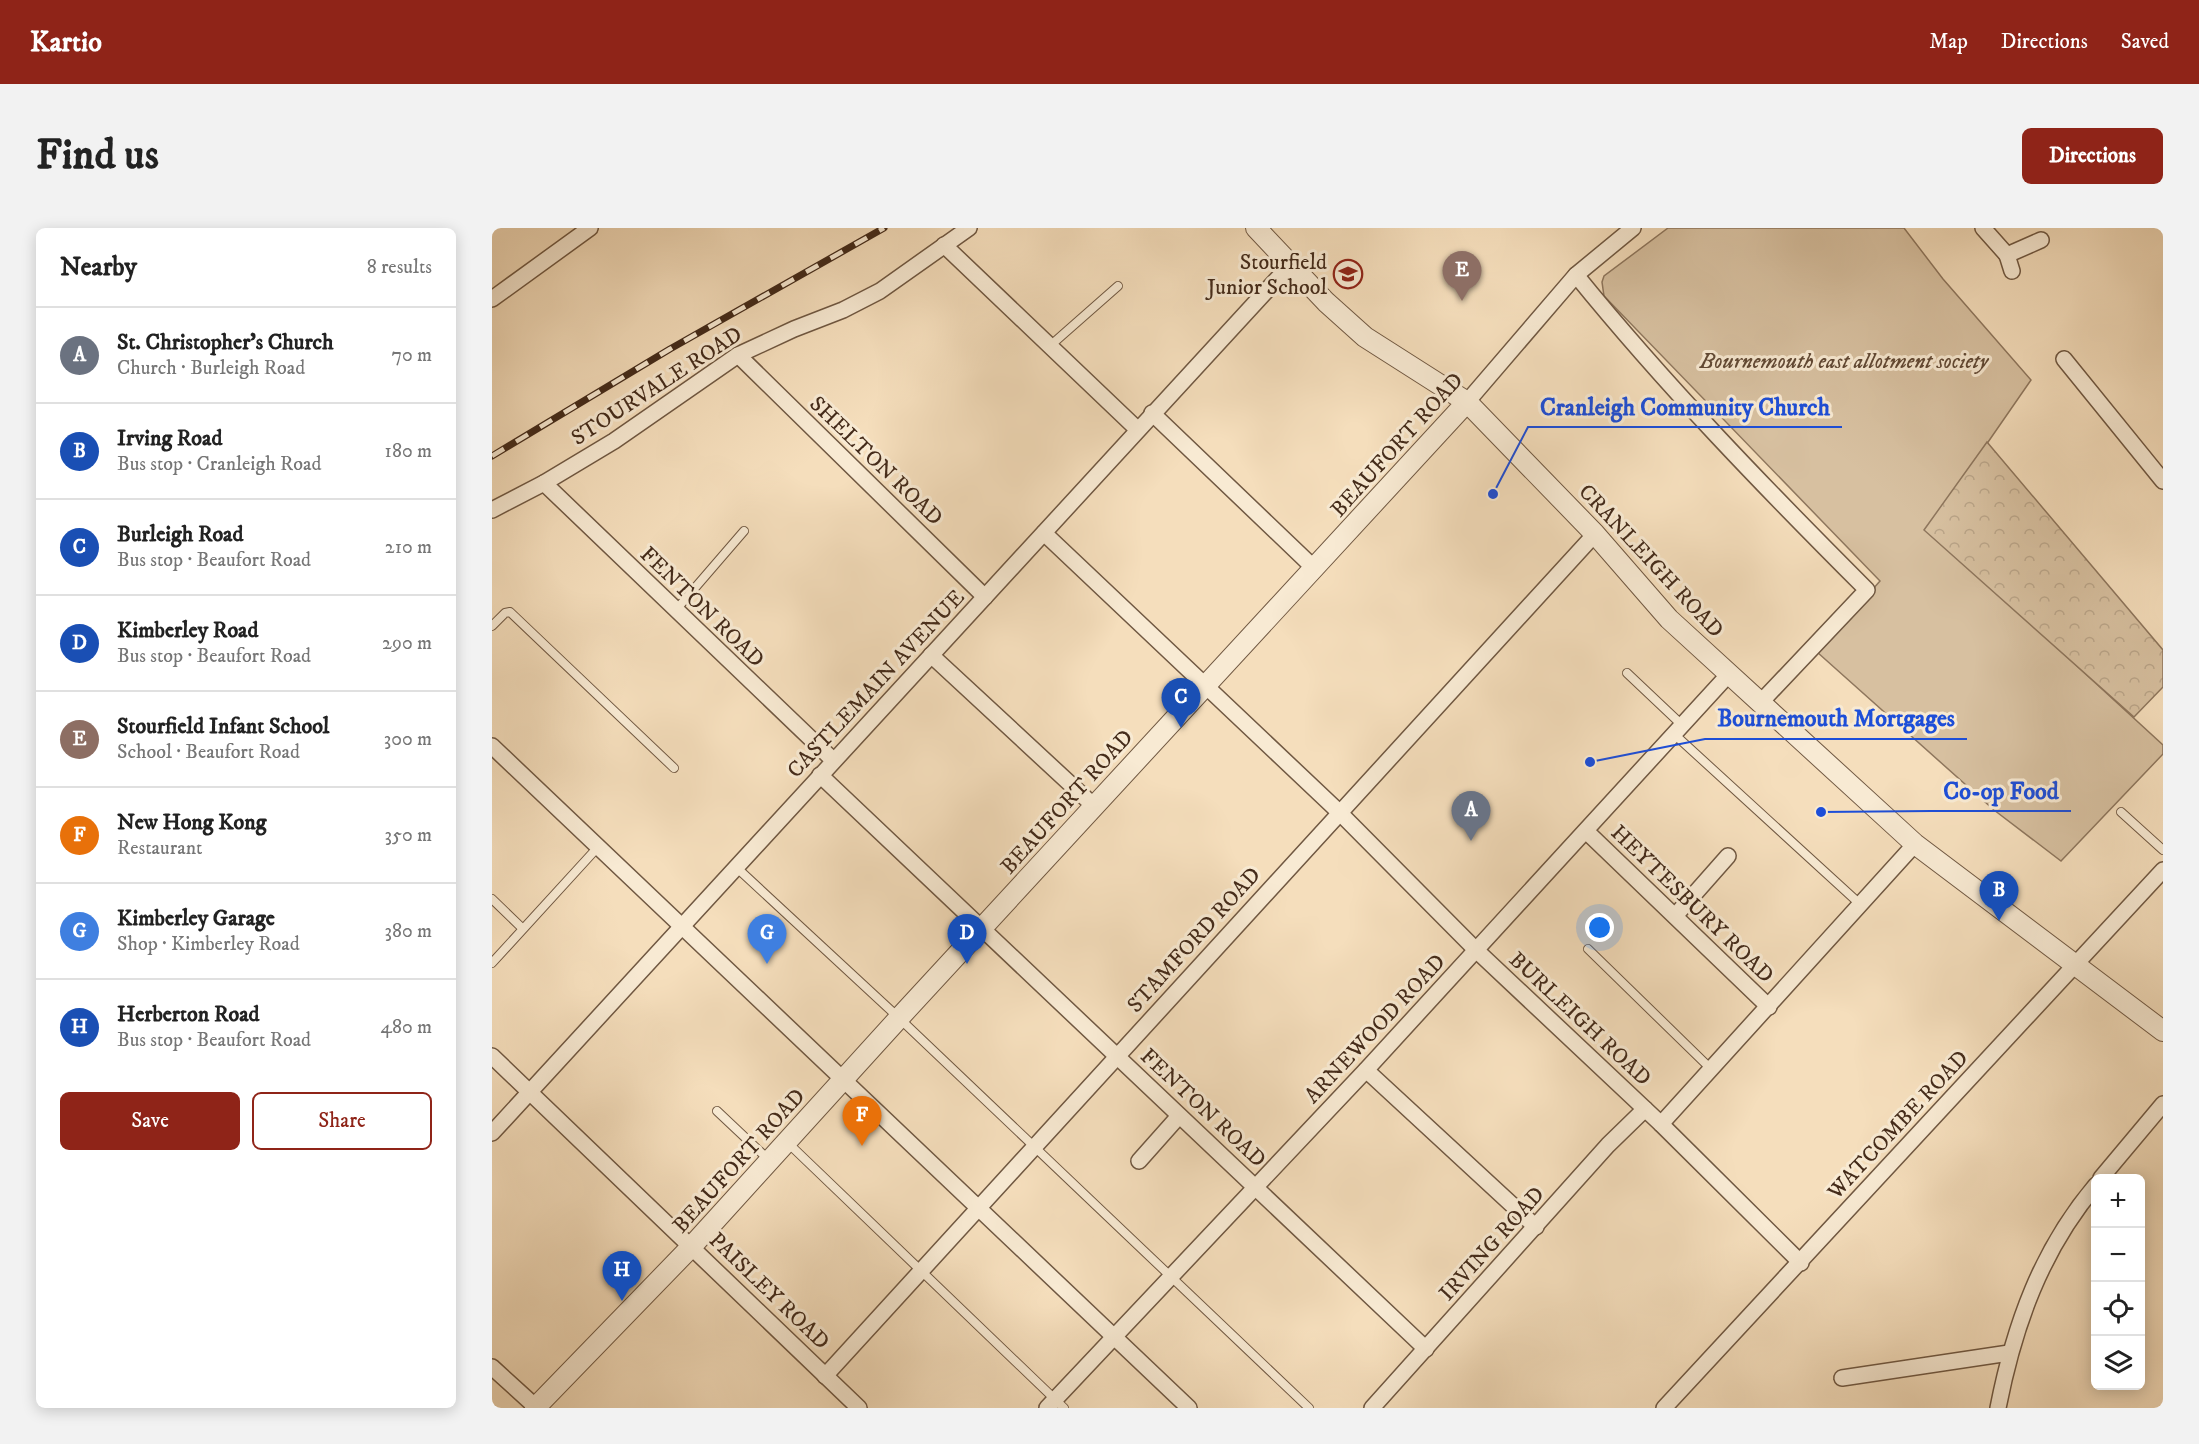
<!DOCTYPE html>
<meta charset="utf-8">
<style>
body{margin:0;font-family:"IM FELL DW Pica",serif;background:#f2f2f2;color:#222}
.controls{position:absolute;right:18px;bottom:18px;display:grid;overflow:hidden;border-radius:9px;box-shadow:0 3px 15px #0003}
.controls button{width:54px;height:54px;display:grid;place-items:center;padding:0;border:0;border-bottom:2px solid #e0e0e0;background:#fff;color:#222;font:30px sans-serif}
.you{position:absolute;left:1108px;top:700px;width:21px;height:21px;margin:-15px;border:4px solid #fff;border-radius:50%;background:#1a73e8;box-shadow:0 0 0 9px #1a73e833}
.badge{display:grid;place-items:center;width:39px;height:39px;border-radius:50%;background:#8f2418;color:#fff;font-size:20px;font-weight:700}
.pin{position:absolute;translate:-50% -50px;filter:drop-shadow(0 2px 3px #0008)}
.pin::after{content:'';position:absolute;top:32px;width:21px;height:18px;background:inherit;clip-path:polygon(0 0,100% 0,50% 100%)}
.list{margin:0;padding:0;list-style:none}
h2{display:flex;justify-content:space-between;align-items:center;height:78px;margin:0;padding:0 24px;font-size:26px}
h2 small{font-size:20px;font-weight:400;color:#767676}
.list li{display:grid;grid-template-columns:39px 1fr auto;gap:18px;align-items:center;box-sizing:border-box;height:96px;padding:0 24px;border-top:2px solid #e0e0e0}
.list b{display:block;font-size:22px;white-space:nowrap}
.list p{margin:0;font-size:20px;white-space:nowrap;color:#767676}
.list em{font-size:20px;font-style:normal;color:#767676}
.actions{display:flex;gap:12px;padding:18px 24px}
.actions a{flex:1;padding:14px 0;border:2px solid #8f2418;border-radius:9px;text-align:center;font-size:21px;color:#8f2418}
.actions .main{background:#8f2418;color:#fff}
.icon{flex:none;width:33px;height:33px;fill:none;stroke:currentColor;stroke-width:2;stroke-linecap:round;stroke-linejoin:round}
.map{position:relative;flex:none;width:1671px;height:1180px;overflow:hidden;border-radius:9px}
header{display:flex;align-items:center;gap:36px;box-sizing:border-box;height:84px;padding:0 30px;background:#8f2418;color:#fff}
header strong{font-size:28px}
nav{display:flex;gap:33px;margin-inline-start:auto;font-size:21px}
.intro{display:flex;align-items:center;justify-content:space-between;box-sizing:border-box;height:144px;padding:0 36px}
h1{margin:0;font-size:42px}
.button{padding:15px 27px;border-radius:9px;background:#8f2418;color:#fff;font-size:21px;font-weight:700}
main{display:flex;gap:36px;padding:0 36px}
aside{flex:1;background:#fff;border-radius:9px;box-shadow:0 3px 15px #0003}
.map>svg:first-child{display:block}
.green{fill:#d7c0a0;stroke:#8e765d;stroke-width:1.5}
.forest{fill:url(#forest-crowns);stroke:#8e765d;stroke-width:1.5}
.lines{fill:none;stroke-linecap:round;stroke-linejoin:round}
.service-casing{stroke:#705842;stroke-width:10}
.minor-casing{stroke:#705842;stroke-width:18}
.tertiary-casing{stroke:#705842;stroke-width:22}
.service{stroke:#f8ead3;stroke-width:8}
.minor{stroke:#f8ead3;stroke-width:15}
.tertiary{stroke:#f8ead3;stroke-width:20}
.rail-casing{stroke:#442b1a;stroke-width:7}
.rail{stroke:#f8ead3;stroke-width:4.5;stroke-dasharray:14;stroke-linecap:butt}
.labels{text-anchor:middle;stroke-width:6;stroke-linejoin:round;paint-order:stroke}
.poi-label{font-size:22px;fill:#442b1a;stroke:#f8ead3;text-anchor:end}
.park-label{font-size:22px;font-style:italic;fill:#614935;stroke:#f8ead3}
.street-label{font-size:22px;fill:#442b1a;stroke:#f8ead3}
.leader{fill:none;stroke:#1d4ed8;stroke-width:2}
.callout-dot{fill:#1d4ed8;stroke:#f8ead3;stroke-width:2}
.callout-label{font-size:24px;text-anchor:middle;font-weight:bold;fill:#1d4ed8;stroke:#f8ead3;stroke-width:6;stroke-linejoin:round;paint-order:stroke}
</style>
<header>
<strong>Kartio</strong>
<nav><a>Map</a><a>Directions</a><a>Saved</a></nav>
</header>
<div class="intro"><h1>Find us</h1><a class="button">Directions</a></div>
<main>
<aside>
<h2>Nearby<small>8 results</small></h2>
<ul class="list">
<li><span class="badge" style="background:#6b7280">A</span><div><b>St. Christopher's Church</b><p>Church · Burleigh Road</p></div><em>70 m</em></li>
<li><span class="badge" style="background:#1a4fb4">B</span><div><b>Irving Road</b><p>Bus stop · Cranleigh Road</p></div><em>180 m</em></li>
<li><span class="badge" style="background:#1a4fb4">C</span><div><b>Burleigh Road</b><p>Bus stop · Beaufort Road</p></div><em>210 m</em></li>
<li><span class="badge" style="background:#1a4fb4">D</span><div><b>Kimberley Road</b><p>Bus stop · Beaufort Road</p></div><em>290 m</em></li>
<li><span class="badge" style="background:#8d6e63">E</span><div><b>Stourfield Infant School</b><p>School · Beaufort Road</p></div><em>300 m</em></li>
<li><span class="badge" style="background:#e8710a">F</span><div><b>New Hong Kong</b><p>Restaurant</p></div><em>350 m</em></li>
<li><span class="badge" style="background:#3f7fe0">G</span><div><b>Kimberley Garage</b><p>Shop · Kimberley Road</p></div><em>380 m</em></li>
<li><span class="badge" style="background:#1a4fb4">H</span><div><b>Herberton Road</b><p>Bus stop · Beaufort Road</p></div><em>480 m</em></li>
</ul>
<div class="actions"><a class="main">Save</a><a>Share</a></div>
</aside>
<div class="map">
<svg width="1671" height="1180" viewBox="0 0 1671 1180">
<defs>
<pattern id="forest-crowns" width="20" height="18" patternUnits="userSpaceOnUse" patternTransform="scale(1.5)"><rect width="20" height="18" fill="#d7c0a0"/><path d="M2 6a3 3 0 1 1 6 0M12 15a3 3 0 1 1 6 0" fill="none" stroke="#baa589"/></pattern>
</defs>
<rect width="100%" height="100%" fill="#f5debc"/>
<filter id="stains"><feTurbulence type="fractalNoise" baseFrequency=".00333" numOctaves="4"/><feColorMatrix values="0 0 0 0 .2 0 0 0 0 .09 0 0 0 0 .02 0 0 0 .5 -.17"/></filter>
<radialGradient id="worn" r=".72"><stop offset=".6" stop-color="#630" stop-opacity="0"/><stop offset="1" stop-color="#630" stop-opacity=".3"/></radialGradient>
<polygon class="green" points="1176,0 1412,0 1451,51 1539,152 1485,230 1512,371 1671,517 1671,526 1569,633 1502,582 1325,424 1388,353 1112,68 1110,54 1112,48"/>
<polygon class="forest" points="1495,214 1671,422 1671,459 1642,489 1432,302"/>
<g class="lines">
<g class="service-casing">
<g id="service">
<polyline points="559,117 626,58"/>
<polyline points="183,383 252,303"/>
<polyline points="0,398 13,385 18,384 182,540"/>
<polyline points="1135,445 1190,497"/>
<polyline points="1182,506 1369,677"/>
<polyline points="1629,584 1671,622"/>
<polyline points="244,639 407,790 817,1180"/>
<polyline points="0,671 30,700"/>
<polyline points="1096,721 1219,841"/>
<polyline points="0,735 106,619"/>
<polyline points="225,883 277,932"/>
<polyline points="296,915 572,1180"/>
</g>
</g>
<g class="minor-casing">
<g id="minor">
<polyline points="1491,0 1515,27 1549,12"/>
<polyline points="452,17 645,201"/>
<polyline points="1515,27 1520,43"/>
<path d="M1084 47C1174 158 1274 261 1375 362L1269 474"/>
<polyline points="0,71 98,0"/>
<polyline points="246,127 493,369"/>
<polyline points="1572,131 1671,253"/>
<polyline points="975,174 1084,47 1141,0"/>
<polyline points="660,185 822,340"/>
<polyline points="52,255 341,532"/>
<polyline points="0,282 52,255 122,213 246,127 302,101 351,82 388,63 477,0"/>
<polyline points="552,305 847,584 984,722 1169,896 1309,1035"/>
<polyline points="439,427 602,578"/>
<polyline points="0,518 697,1180"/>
<polyline points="328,547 934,1121"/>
<polyline points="1094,603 1277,779"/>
<polyline points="1183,688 1236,628"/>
<polyline points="0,828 367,1180"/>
<polyline points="874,842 1044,999"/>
<polyline points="1169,896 1423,616"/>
<polyline points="0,905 799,36"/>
<polyline points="647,933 687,888"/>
<polyline points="1609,950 1671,876"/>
<polyline points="0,1139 45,1180"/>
<polyline points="333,1148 1103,306"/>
<polyline points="1350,1150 1517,1125"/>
<polyline points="555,1180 874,842 1237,446"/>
<polyline points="880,1180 1116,917 1153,881"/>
<polyline points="1172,1180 1671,642"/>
<path d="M1506 1180C1522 1098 1549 1022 1604 957"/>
</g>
</g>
<g class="tertiary-casing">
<g id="tertiary">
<polyline points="764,0 834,74 873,109 975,174 1103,306 1177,391 1423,616 1671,803"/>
<polyline points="43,1180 200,1018 407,790 975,174"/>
</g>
</g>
<use href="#service" class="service"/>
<use href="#minor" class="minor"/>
<use href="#tertiary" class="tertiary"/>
<g class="rail-casing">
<polyline id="rail" points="0,228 178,121 392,0"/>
</g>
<use href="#rail" class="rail"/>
</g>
<defs>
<g id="school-ring" transform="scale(1.5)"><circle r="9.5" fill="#f8ead3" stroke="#8f2418" stroke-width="1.5"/><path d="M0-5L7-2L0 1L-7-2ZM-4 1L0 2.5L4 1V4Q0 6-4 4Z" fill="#8f2418"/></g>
</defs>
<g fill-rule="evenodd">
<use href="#school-ring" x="856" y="46"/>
</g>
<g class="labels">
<g class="poi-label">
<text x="835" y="41">Stourfield<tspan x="835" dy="25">Junior School</tspan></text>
</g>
<g class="park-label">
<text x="1352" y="140">Bournemouth east allotment society</text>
</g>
<g class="street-label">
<text transform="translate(164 157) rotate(-33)" y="8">STOURVALE ROAD</text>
<text transform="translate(904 216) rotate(-48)" y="8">BEAUFORT ROAD</text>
<text transform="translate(385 232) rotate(44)" y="8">SHELTON ROAD</text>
<text transform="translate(1160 332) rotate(47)" y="8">CRANLEIGH ROAD</text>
<text transform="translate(211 378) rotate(44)" y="8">FENTON ROAD</text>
<text transform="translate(383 455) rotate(-47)" y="8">CASTLEMAIN AVENUE</text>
<text transform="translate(574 573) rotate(-48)" y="8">BEAUFORT ROAD</text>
<text transform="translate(1201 675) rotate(44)" y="8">HEYTESBURY ROAD</text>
<text transform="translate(701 711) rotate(-48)" y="8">STAMFORD ROAD</text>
<text transform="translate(1089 790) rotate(43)" y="8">BURLEIGH ROAD</text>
<text transform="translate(882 800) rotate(-47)" y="8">ARNEWOOD ROAD</text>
<text transform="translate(712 879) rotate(43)" y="8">FENTON ROAD</text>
<text transform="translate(1405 896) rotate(-47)" y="8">WATCOMBE ROAD</text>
<text transform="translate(246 932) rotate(-48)" y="8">BEAUFORT ROAD</text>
<text transform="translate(999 1015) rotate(-48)" y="8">IRVING ROAD</text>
<text transform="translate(278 1062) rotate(44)" y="8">PAISLEY ROAD</text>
</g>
</g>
<path class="leader" d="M1001 266L1036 199H1350M1098 534L1213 511H1475M1329 584L1439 583H1579"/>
<g class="callout-dot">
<circle cx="1001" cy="266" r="6"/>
<circle cx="1098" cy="534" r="6"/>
<circle cx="1329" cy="584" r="6"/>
</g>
<g class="callout-label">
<text x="1193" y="187">Cranleigh Community Church</text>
<text x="1344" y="498">Bournemouth Mortgages</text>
<text x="1509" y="571">Co-op Food</text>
</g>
<rect width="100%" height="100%" filter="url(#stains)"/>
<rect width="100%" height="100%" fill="url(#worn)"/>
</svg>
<div class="controls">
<button>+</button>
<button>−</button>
<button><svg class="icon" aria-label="locate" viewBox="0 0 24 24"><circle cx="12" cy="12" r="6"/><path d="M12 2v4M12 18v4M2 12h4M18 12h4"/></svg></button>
<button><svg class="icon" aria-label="layers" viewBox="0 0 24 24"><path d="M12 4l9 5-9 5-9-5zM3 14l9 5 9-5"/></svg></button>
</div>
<div class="you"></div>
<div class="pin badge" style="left:979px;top:613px;background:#6b7280">A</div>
<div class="pin badge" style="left:1507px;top:693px;background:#1a4fb4">B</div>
<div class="pin badge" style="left:689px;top:500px;background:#1a4fb4">C</div>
<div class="pin badge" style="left:475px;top:736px;background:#1a4fb4">D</div>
<div class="pin badge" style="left:970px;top:73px;background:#8d6e63">E</div>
<div class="pin badge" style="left:370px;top:918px;background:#e8710a">F</div>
<div class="pin badge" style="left:275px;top:736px;background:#3f7fe0">G</div>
<div class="pin badge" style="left:130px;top:1073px;background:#1a4fb4">H</div>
</div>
</main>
